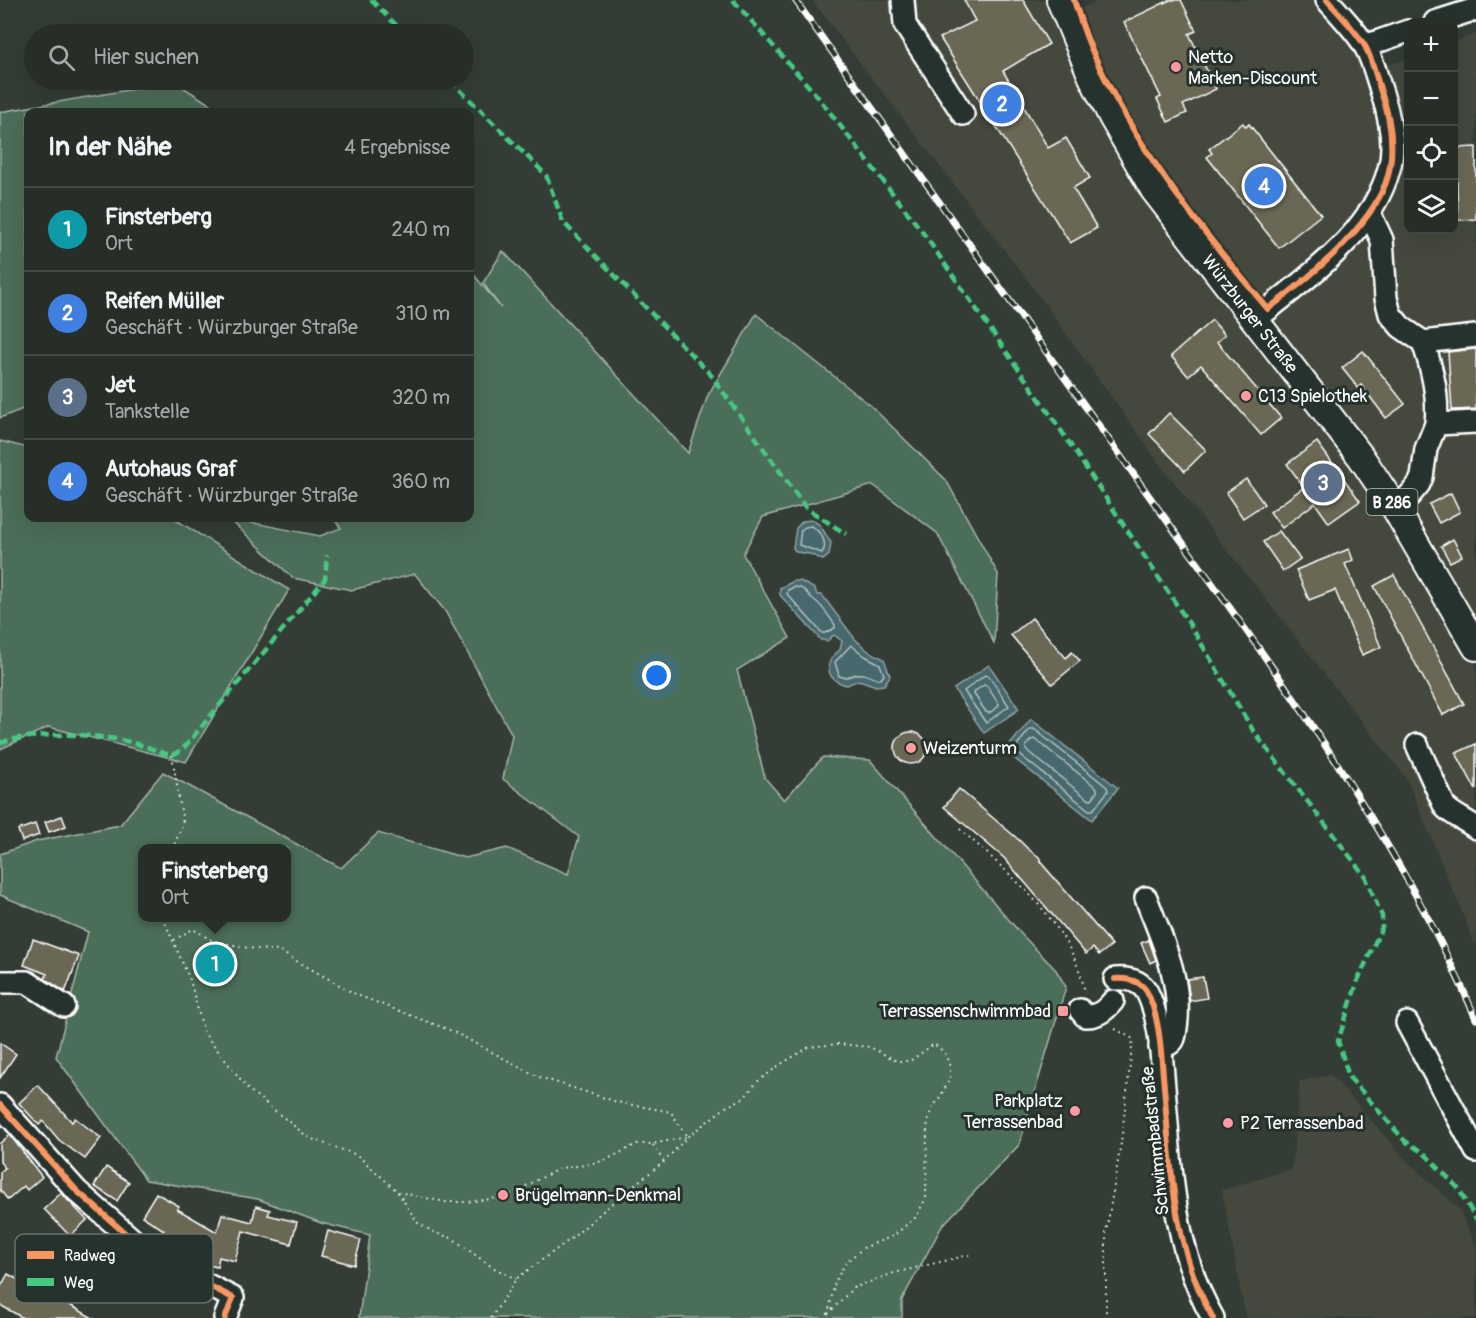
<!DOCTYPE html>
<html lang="de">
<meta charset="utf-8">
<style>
body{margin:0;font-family:Pangolin,sans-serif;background:#2f3630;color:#f1f3f6}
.controls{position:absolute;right:18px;top:18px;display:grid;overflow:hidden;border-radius:12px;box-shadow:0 6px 24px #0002}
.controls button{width:54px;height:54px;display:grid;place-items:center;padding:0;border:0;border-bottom:2px solid #434a45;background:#272e28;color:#f1f3f6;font:30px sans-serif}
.you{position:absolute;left:657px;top:676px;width:21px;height:21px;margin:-15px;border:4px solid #fff;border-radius:50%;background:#1a73e8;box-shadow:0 0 0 9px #1a73e833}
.badge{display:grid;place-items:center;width:39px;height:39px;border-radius:50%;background:#bca0f2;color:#fff;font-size:20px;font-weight:700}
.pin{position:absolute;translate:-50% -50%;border:3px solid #fff;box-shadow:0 2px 6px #0006}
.popup{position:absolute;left:138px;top:844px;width:153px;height:78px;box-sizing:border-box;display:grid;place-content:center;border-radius:12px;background:#272e28;filter:drop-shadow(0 2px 4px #0005);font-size:20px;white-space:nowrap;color:#a4a8a8}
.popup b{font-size:22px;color:#f1f3f6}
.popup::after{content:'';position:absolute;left:50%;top:100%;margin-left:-12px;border:12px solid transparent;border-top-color:#272e28}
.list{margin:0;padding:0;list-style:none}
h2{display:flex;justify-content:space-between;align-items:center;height:78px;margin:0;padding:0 24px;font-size:26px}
h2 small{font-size:20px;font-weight:400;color:#a4a8a8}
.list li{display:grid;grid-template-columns:39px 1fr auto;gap:18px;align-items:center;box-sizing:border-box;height:84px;padding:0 24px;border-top:2px solid #434a45}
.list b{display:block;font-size:22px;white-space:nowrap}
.list p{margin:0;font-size:20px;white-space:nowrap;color:#a4a8a8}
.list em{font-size:20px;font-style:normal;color:#a4a8a8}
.icon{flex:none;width:33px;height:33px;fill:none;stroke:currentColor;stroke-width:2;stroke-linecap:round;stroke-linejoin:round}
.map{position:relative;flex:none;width:1476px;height:1318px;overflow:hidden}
.search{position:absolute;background:#272e28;box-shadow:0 6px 24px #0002;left:24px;top:24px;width:450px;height:66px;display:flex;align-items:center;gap:15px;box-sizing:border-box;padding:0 21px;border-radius:33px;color:#a4a8a8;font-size:22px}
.panel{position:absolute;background:#272e28;box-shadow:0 6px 24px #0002;left:24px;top:108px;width:450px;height:414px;border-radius:12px}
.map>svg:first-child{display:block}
.built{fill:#444a3e}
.green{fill:#4c6e59;stroke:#a6b6ac;stroke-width:1.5;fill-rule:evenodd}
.water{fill:#47676d;stroke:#91a4a7;stroke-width:1.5}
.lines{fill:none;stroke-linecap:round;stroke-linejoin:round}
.shore{stroke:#b5c2c5;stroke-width:1.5}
.building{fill:#6a6754;stroke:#fff;stroke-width:1.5}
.minor-casing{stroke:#fff;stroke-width:26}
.major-casing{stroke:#fff;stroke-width:30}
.path{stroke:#fff;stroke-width:2;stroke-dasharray:1.5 4.5;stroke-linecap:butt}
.minor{stroke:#26332d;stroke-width:21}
.major{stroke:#26332d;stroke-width:26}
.rail-casing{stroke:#fff;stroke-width:7}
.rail{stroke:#26332d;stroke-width:4.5;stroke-dasharray:14;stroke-linecap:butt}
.quiet{stroke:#46c982;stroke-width:4.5;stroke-dasharray:9 4.5;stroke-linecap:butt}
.cycleway-casing{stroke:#26332d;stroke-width:10}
.cycleway{stroke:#f99763;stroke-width:6}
.poi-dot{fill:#ff9aa2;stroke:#26332d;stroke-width:2}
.labels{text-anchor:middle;stroke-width:6;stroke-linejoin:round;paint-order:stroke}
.shield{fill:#26332d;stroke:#bec2c0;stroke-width:1.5}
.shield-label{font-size:16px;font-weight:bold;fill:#fff}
.poi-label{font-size:18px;fill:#fff;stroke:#26332d;text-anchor:start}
.street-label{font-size:18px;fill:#fff;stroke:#26332d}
.key{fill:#26332d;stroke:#67706c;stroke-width:1.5}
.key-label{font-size:16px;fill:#fff}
</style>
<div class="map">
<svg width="1476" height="1318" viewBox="0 0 1476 1318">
<rect width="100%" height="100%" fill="#343d35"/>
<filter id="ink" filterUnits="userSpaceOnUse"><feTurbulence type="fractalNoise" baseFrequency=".0167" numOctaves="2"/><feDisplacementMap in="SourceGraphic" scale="12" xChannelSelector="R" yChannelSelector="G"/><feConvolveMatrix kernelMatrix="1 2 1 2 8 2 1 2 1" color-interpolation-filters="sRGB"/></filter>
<g filter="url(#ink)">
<g class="built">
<polygon points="812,0 1049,0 1055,19 1101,0 1317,0 1389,65 1408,58 1408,230 1454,230 1454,42 1476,34 1476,946 1407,779 1159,463 1032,286"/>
<polygon points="1331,1075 1403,1157 1458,1208 1476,1246 1476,1318 1246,1318 1222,1190 1292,1169 1300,1081"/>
</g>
<g class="green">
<polygon points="175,82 222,112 28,112 28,407 0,418 0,112"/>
<path d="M503 251 688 453 708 395 756 314 870 405 946 480 998 574 994 643 937 533 873 485 763 517 743 554 790 638 737 670 765 778 784 800 823 757 870 760 1023 936 1056 970 1066 987 1019 1145 942 1226 902 1300V1318H359L370 1235 321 1223 258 1199 146 1180 56 1057 88 932 0 895V854L37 841 120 825 163 772 341 868 378 833 465 858 507 848 568 874 579 837 503 779 512 735 445 611 415 574 352 590 293 578 228 518 320 536 341 528 333 518H470V270L501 308 483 283ZM143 848H287V918H143Z"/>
<polygon points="0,441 28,448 28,518 173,518 289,590 186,762 49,727 0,749"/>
</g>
<g class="water">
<polygon points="812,520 820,525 831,543 829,555 823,560 810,554 796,552 793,548 796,528 803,521"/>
<path d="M794 581H800L815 589 817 595H822L855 639 868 651 884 659 890 676 884 685 876 686 859 680 847 685C825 680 823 662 840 650L842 641 834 635 827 641 821 640 780 595V588Z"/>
<polygon points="989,665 1019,709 984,733 954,689"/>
<polygon points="1031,719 1118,788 1092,820 1005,751"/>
</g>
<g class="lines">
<g class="shore">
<path d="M811 526C820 531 829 543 822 553L799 545 801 530 805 527Z"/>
<path d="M794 587C808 588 805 594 813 599 823 606 828 615 835 625V628L825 633H822L787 594 788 590Z"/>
<path d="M851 645 865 656 880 664 884 675 881 679C874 680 870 675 863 674 853 672 849 680 839 676L835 662Z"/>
<polygon points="985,675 989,676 1009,706 986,723 964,691"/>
<polygon points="984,685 987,686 999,704 998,707 989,713 986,712 974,694 975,691"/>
<polygon points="1030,729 1034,729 1107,787 1108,791 1093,810 1089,810 1015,751 1015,748"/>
<polygon points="1035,739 1097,788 1097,792 1092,799 1088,799 1026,750 1026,746 1031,740"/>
</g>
</g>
<g class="building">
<polygon points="964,0 1023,0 1049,44 1003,71 1048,148 1066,138 1090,178 1073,188 1097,228 1070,243 940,38 975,21"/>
<polygon points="1170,0 1181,0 1196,31 1189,34 1216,89 1183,105 1187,113 1168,122 1157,99 1161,97 1124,22"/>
<polygon points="1243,123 1246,127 1249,124 1321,215 1279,248 1207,157 1212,153 1209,149"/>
<polygon points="1476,147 1476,219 1458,220 1456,148"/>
<polygon points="1212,320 1225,335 1217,342 1281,418 1261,435 1201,365 1188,376 1171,356"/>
<polygon points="1476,349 1476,409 1452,410 1448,352"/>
<polygon points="1363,351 1405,404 1386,418 1361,385 1358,388 1342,368"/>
<polygon points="1169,413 1206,450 1185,471 1149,434"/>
<polygon points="1317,442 1360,501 1329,523 1315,503 1282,528 1270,512 1304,487 1287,464"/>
<polygon points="1246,479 1264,504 1243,518 1226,493"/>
<polygon points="1451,493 1460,512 1439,523 1429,504"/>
<polygon points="1279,531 1300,559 1283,571 1263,542"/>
<polygon points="1453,539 1462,556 1450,562 1441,546"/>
<polygon points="1349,549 1353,560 1345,564 1381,647 1362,655 1335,590 1309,600 1296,570"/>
<polygon points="1394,575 1464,704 1443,715 1374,586"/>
<polygon points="1032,618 1066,658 1072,652 1080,661 1052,684 1011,635"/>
<circle cx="911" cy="748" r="16"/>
<polygon points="1476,744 1476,790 1456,753"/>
<polygon points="959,789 1019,840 1028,849 1039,857 1043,865 1112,945 1099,955 1093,948 1086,954 1004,858 944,807"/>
<polygon points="62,816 66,826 49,832 45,822"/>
<polygon points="35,824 39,835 22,841 18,830"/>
<polygon points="33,939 79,956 65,992 45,979 47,974 24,965"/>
<polygon points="1149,940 1156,960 1150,963 1141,943"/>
<polygon points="1203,977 1207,998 1190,1001 1187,979"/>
<polygon points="0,1043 16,1054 0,1078"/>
<polygon points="38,1085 72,1122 75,1118 101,1138 85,1159 59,1140 43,1121 39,1125 19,1103"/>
<polygon points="10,1135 42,1177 27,1190 24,1186 8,1200 0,1190 0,1172 5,1168 0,1162 0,1143"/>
<polygon points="106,1167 129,1182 117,1201 94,1186"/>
<polygon points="61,1193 87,1220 70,1236 44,1209"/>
<polygon points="156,1193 179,1206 177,1209 217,1232 222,1214 252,1222 256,1206 270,1210 268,1215 297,1222 291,1244 243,1231 235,1261 219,1257 217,1267 200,1263 202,1256 162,1233 164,1230 142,1216"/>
<polygon points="328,1231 361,1240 354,1265 321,1256"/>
<polygon points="108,1239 118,1246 108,1261 98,1254"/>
<polygon points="144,1264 162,1281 164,1277 177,1283 173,1293 144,1281 142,1283 134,1275"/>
<polygon points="8,1274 57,1302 59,1299 93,1318 23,1318 0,1305 0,1288"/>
</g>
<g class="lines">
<g class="minor-casing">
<g id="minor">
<polyline points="903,0 905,25 963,114"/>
<polyline points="1435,22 1476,9"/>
<polyline points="1365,46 1408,31"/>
<polyline points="1369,212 1382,240 1386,298 1390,314 1401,327 1423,342 1476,336"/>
<path d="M1255 320C1305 278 1371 236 1389 169 1396 146 1389 115 1382 93 1377 78 1373 60 1365 46 1356 31 1339 13 1327 0"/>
<path d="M1423 342C1432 369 1439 396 1436 424"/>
<polyline points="1395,508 1409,496 1419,484 1422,477 1426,449 1436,424 1476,422"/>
<path d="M1417 745 1445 807C1454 816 1466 820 1476 828"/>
<path d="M1146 898C1162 940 1183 982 1176 1028 1175 1034 1175 1041 1169 1044 1166 1046 1163 1046 1160 1047"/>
<path d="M1115 979C1128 978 1140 980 1147 992 1161 1020 1161 1056 1164 1087 1171 1166 1172 1247 1213 1318"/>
<polyline points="0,982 27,982 64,1006"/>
<path d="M1080 1010 1085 1016C1097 1017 1105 1011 1113 1001"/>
<polyline points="1407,1023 1476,1151"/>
<polyline points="0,1105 77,1191 142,1248 169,1265 233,1298 225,1318"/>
</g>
</g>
<g class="major-casing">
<g id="major">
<path id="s1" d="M1060 0 1092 77 1112 117 1154 190 1361 457 1395 508 1476 647"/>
</g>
</g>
<g class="path">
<polyline points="172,755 183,823 173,848"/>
<path d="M960 829C1009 874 1073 924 1085 993"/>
<polyline points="163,918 190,980 204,1033 249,1090 309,1138 357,1155 397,1191 418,1223 435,1233 452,1238 492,1267 516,1279"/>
<polyline points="174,940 193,929 211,940 248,948 279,951 357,995 452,1031 539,1077 617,1102 671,1112 687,1137"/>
<polyline points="653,1145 664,1162"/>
<polyline points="398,1192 445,1202 467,1202 505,1197 560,1168 586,1165 606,1160 637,1144 652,1144 687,1137"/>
<polyline points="828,1314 853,1288 894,1273 969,1255"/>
<polyline points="491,1318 516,1279 572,1238 626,1191 664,1162 687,1137 726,1107 744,1098 757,1082 778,1066 809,1047 838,1044 870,1047 897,1061 910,1061 934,1044 945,1053 950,1067 950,1078 941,1096 931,1110 927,1127 926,1198 916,1217 893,1236 863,1248 846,1262 835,1282 828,1314 829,1318"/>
<polyline points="1106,1318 1106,1233 1121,1143 1133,1039 1112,1027"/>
</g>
<use href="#minor" class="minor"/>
<use href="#major" class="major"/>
<g class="rail-casing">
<path id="rail" d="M795 0C916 169 1036 338 1157 507 1275 670 1397 833 1476 1019"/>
</g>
<use href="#rail" class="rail"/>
<g class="quiet">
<polyline points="371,0 405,34"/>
<polyline points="733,0 818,97 921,230 1054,420 1192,628 1254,732 1365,876 1382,916 1382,927 1358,980 1338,1041 1349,1077 1405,1141 1424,1153 1458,1188 1476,1219"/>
<polyline points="450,80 546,175 563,222 711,375 806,508 846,534"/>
<path d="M0 743C35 731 102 733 137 744 149 747 160 753 172 755L182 750 325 579 327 555"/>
</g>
<g class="cycleway-casing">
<g id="cycleway">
<path d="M1074 0C1079 16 1084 32 1091 48 1133 145 1200 229 1268 309 1309 278 1383 219 1390 166 1394 140 1389 113 1380 89 1376 75 1372 59 1365 46 1356 31 1339 13 1327 0"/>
<path d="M1115 979C1128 978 1140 980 1147 992 1161 1020 1161 1056 1164 1087 1171 1166 1172 1247 1213 1318"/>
<polyline points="0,1105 77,1191 142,1248 169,1265 233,1298 225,1318"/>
</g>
</g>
<use href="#cycleway" class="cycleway"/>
</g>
</g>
<g class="poi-dot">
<circle cx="1176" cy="67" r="6"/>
<circle cx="1246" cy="396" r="6"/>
<circle cx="911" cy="748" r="6"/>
<rect x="1057" y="1005" width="12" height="12" rx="3"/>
<circle cx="1075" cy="1111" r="6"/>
<circle cx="1228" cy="1123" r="6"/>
<circle cx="503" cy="1195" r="6"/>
</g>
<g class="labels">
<rect class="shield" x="1366.5" y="489" width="51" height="26" rx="4.5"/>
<g class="shield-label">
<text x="1392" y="508">B 286</text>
</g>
<g class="poi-label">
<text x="1188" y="63">Netto<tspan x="1188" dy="21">Marken-Discount</tspan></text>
<text x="1258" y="402">C13 Spielothek</text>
<text x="923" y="754">Weizenturm</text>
<text x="1051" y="1017" text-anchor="end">Terrassenschwimmbad</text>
<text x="1063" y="1107" text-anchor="end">Parkplatz<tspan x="1063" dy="21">Terrassenbad</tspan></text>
<text x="1240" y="1129">P2 Terrassenbad</text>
<text x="515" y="1201">Brügelmann-Denkmal</text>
</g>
<g class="street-label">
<text dy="6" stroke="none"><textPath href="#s1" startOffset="369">Würzburger Straße</textPath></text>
<text transform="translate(1155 1141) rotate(-96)" y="6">Schwimmbadstraße</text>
</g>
</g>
<rect x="15" y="1234" width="198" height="69" rx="9" class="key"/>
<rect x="27" y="1251" width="27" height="8" fill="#f99763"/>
<rect x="27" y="1278" width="27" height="8" fill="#46c982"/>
<g class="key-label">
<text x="64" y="1261">Radweg</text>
<text x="64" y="1288">Weg</text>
</g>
</svg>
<div class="controls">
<button>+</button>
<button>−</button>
<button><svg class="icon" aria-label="locate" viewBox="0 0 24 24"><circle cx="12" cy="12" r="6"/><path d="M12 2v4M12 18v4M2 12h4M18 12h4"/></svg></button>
<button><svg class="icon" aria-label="layers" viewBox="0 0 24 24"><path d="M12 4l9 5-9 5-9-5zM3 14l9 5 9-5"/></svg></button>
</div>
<div class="you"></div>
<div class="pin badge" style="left:215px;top:964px;background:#0f9aa8">1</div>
<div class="popup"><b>Finsterberg</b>Ort</div>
<div class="pin badge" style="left:1002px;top:104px;background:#3f7fe0">2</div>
<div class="pin badge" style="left:1323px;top:483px;background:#5c6f8a">3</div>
<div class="pin badge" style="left:1264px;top:186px;background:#3f7fe0">4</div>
<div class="search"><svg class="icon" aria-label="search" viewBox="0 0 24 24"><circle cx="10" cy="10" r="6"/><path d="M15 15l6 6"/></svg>Hier suchen</div>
<section class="panel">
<h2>In der Nähe<small>4 Ergebnisse</small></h2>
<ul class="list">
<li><span class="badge" style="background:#0f9aa8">1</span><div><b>Finsterberg</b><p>Ort</p></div><em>240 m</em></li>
<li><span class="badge" style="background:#3f7fe0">2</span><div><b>Reifen Müller</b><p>Geschäft · Würzburger Straße</p></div><em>310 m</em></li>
<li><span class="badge" style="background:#5c6f8a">3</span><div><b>Jet</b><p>Tankstelle</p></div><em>320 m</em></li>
<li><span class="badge" style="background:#3f7fe0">4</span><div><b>Autohaus Graf</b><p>Geschäft · Würzburger Straße</p></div><em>360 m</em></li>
</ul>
</section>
</div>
